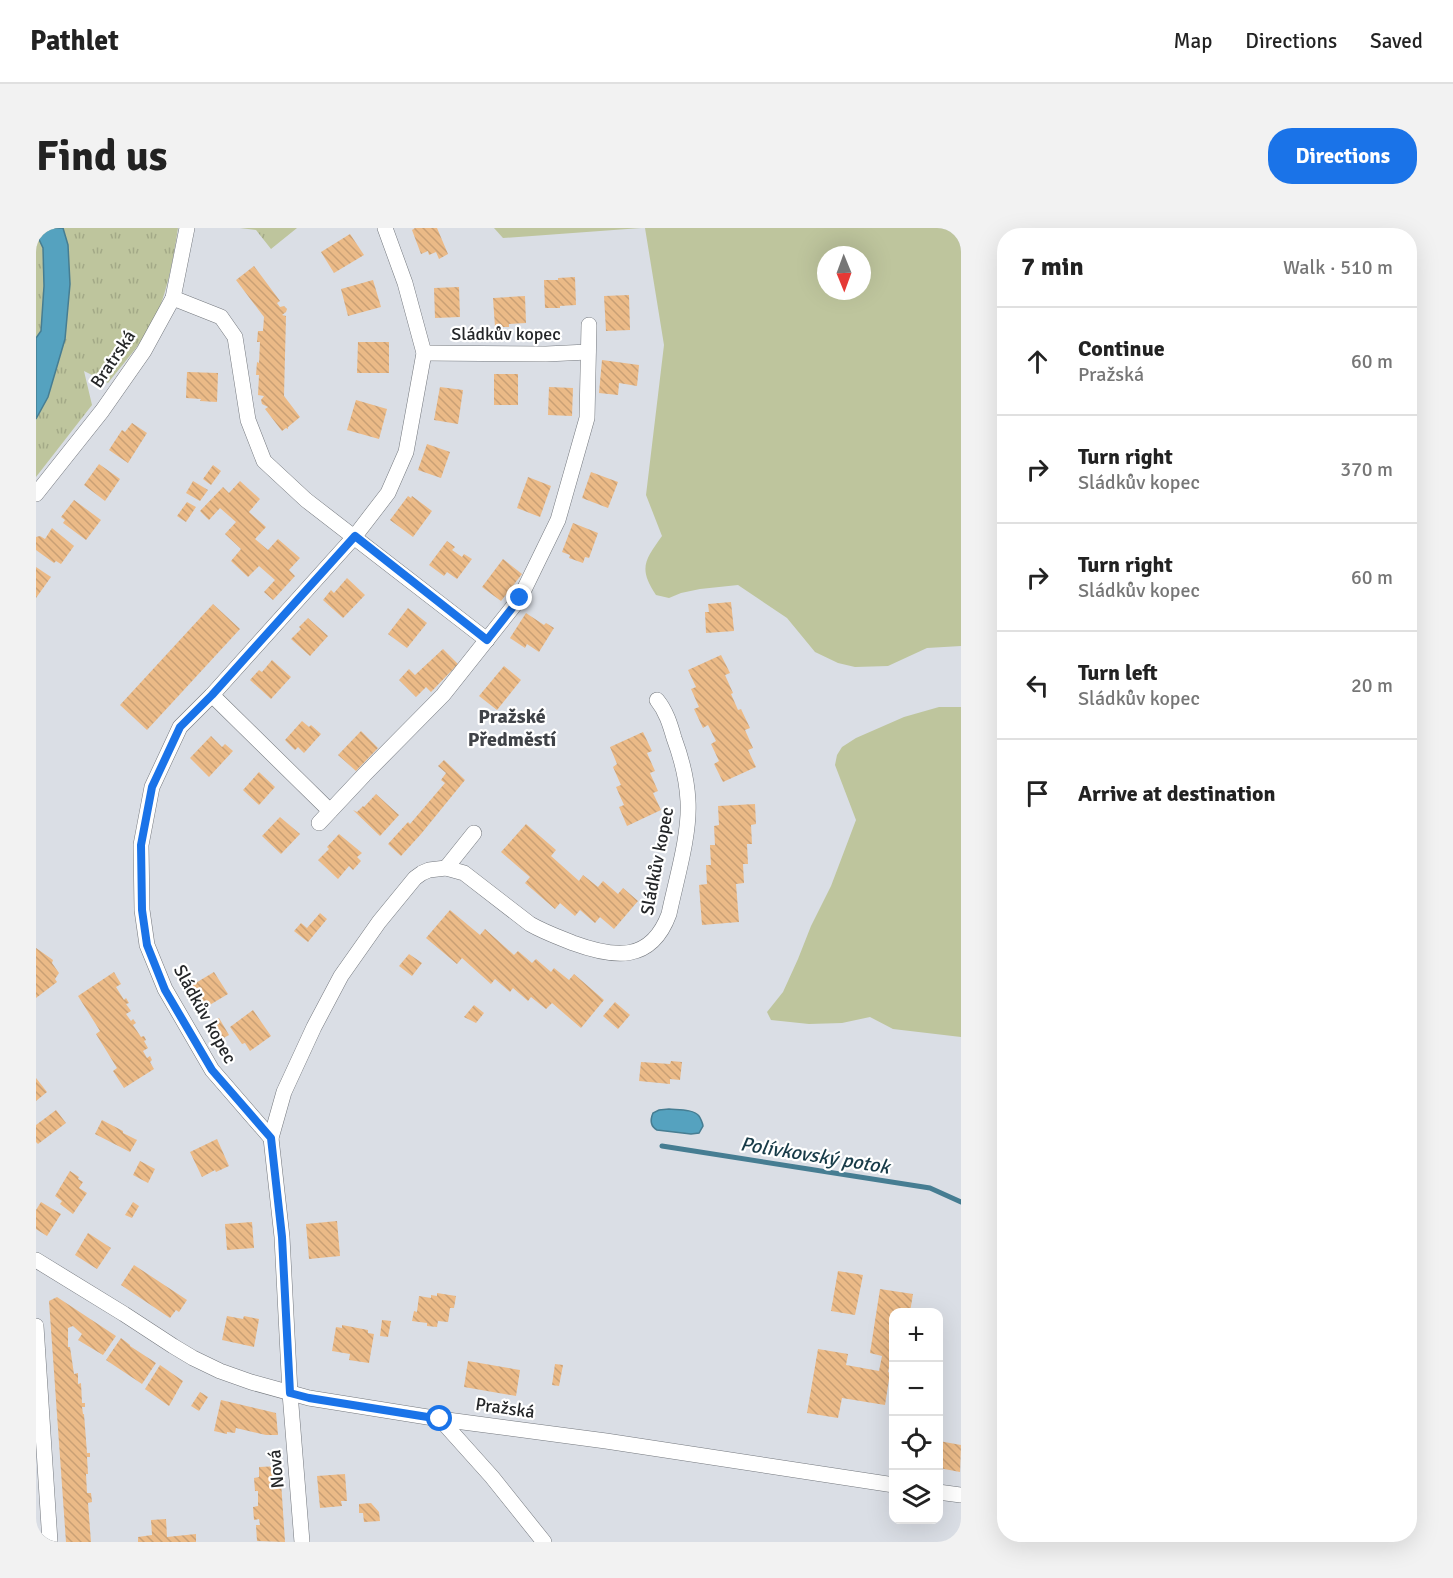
<!DOCTYPE html>
<meta charset="utf-8">
<style>
body{margin:0;font-family:Signika,sans-serif;background:#f2f2f2;color:#222}
.controls{position:absolute;right:18px;bottom:18px;display:grid;overflow:hidden;border-radius:12px;box-shadow:0 6px 24px #0002}
.controls button{width:54px;height:54px;display:grid;place-items:center;padding:0;border:0;border-bottom:2px solid #e0e0e0;background:#fff;color:#222;font:30px sans-serif}
.compass{position:absolute;left:781px;top:18px;width:54px;height:54px;border-radius:50%;background:#fff;box-shadow:0 6px 24px #0002;rotate:179deg}
.stop{position:absolute;width:18px;height:18px;margin:-14px;border:4px solid #1a73e8;border-radius:50%;background:#fff}
.stop.end{background:#1a73e8;border-color:#fff;box-shadow:0 2px 6px #0008}
.list{margin:0;padding:0;list-style:none}
h2{display:flex;justify-content:space-between;align-items:center;height:78px;margin:0;padding:0 24px;font-size:26px}
h2 small{font-size:20px;font-weight:400;color:#767676}
.list li{display:grid;grid-template-columns:39px 1fr auto;gap:18px;align-items:center;box-sizing:border-box;height:108px;padding:0 24px;border-top:2px solid #e0e0e0}
.list b{display:block;font-size:22px;white-space:nowrap}
.list p{margin:0;font-size:20px;white-space:nowrap;color:#767676}
.list em{font-size:20px;font-style:normal;color:#767676}
.icon{flex:none;width:33px;height:33px;fill:none;stroke:currentColor;stroke-width:2;stroke-linecap:round;stroke-linejoin:round}
.map{position:relative;flex:none;width:925px;height:1314px;overflow:hidden;border-radius:24px}
header{display:flex;align-items:center;gap:36px;box-sizing:border-box;height:84px;padding:0 30px;background:#fff;border-bottom:2px solid #e0e0e0}
header strong{font-size:28px}
nav{display:flex;gap:33px;margin-inline-start:auto;font-size:21px}
.intro{display:flex;align-items:center;justify-content:space-between;box-sizing:border-box;height:144px;padding:0 36px}
h1{margin:0;font-size:42px}
.button{padding:15px 27px;border-radius:24px;background:#1a73e8;color:#fff;font-size:21px;font-weight:700}
main{display:flex;gap:36px;padding:0 36px}
aside{flex:1;background:#fff;border-radius:24px;box-shadow:0 6px 24px #0002}
.map>svg:first-child{display:block}
.green{fill:#bec59d;fill-rule:evenodd}
.park{fill:url(#park-tufts)}
.water{fill:#55a2bf;stroke:#467d92;stroke-width:1.5}
.lines{fill:none;stroke-linecap:round;stroke-linejoin:round}
.stream{stroke:#467d92;stroke-width:5}
.building{fill:url(#building-back-hatch)}
.minor-casing{stroke:#74787e;stroke-width:16}
.minor{stroke:#fff;stroke-width:15}
.route{stroke:#1a73e8;stroke-width:8}
.labels{text-anchor:middle;stroke-width:4.5;stroke-linejoin:round;paint-order:stroke}
.street-label{font-size:18px;fill:#242628;stroke:#fff}
.neighbourhood-label{font-size:20px;font-weight:bold;fill:#404348;stroke:#fff}
.water-label{font-size:20px;font-style:italic;fill:#183b48;stroke:#fff}
</style>
<header>
<strong>Pathlet</strong>
<nav><a>Map</a><a>Directions</a><a>Saved</a></nav>
</header>
<div class="intro"><h1>Find us</h1><a class="button">Directions</a></div>
<main>
<div class="map">
<svg width="925" height="1314" viewBox="0 0 925 1314">
<defs>
<pattern id="park-tufts" width="24" height="20" patternUnits="userSpaceOnUse" patternTransform="scale(1.5)"><rect width="24" height="20" fill="#bec59d"/><path d="M3 7l-1-3M5 7V3M7 7l1-3M15 17l-1-3M17 17v-4M19 17l1-3" fill="none" stroke="#a3a987"/></pattern>
<pattern id="building-back-hatch" width="6" height="6" patternUnits="userSpaceOnUse" patternTransform="scale(1.5)"><rect width="6" height="6" fill="#ebba87"/><path d="M-1 5l2 2M0 0l6 6M5-1l2 2" fill="none" stroke="#c9a075"/></pattern>
</defs>
<rect width="100%" height="100%" fill="#dadee5"/>
<g class="green">
<polygon points="458,0 605,0 467,10"/>
<path d="M609 0H925V418L891 420 852 438 819 439 802 435 779 424 751 390 702 357 664 361 645 365 633 370 620 367C602 340 609 332 626 308L610 267 628 117ZM790 27H826V63H790Z"/>
<polygon points="903,479 925,479 925,809 857,801 834,789 806,795 773,796 735,792 731,784 747,764 762,731 775,698 795,658 820,592 799,537 801,527 806,519 820,510 868,489"/>
</g>
<g class="park">
<path d="M0 0H142C138 27 132 61 121 86 112 108 87 136 72 155L48 143 56 177 0 249V191L12 169 29 111 5 103 0 110Z"/>
<polygon points="204,0 261,0 235,21 220,2"/>
</g>
<g class="water">
<polygon points="0,0 27,0 32,17 34,56 29,111 12,169 0,191 0,110 5,103 8,58 7,20 0,5"/>
<path d="M633 881C641 882 658 881 663 888 664 889 667 896 667 898L663 905 655 906 621 902C614 898 614 892 617 885L623 882Z"/>
</g>
<g class="lines">
<polyline class="stream" points="626,918 894,960 925,974"/>
</g>
<g class="building">
<polygon points="379,0 401,0 412,26 403,31 400,24 393,27 392,23 385,26 376,2"/>
<polygon points="314,6 328,27 298,45 285,24"/>
<polygon points="218,38 244,73 241,75 244,79 248,78 251,81 250,84 246,87 250,88 248,168 264,189 252,199 252,201 250,200 246,203 229,181 232,179 226,176 225,172 228,168 222,167 223,147 220,147 221,134 223,135 224,114 221,114 222,103 227,103 228,89 200,52"/>
<polygon points="539,49 540,77 524,78 524,80 509,80 508,52 522,52 522,50"/>
<polygon points="337,52 345,79 312,88 305,61"/>
<polygon points="423,59 424,89 399,90 398,60"/>
<polygon points="593,67 594,102 570,103 568,68"/>
<polygon points="489,68 490,95 473,96 473,99 459,99 457,70"/>
<polygon points="322,114 353,114 353,145 321,145"/>
<polygon points="566,132 603,137 601,158 583,155 582,167 563,165"/>
<polygon points="151,144 182,145 181,174 164,173 165,171 150,170"/>
<rect x="458" y="146" width="24" height="31"/>
<polygon points="404,159 427,162 422,196 398,192"/>
<polygon points="513,159 537,160 536,188 512,187"/>
<polygon points="320,172 351,181 343,211 311,202"/>
<polygon points="96,195 111,205 92,235 73,222 86,202 89,204"/>
<polygon points="391,216 414,224 405,250 382,242"/>
<polygon points="63,236 84,251 69,273 48,257"/>
<polygon points="177,237 185,243 175,257 167,251"/>
<polygon points="555,244 582,254 572,280 546,270"/>
<polygon points="492,249 515,258 504,289 481,280"/>
<polygon points="157,253 172,262 164,273 150,265"/>
<polygon points="204,253 224,271 213,284 230,299 219,311 232,322 242,311 264,330 253,342 259,348 237,372 228,364 239,352 223,338 212,349 195,333 205,321 189,306 200,294 184,280 173,292 164,283 187,259 193,265"/>
<polygon points="372,268 375,270 376,268 396,283 377,309 354,292"/>
<polygon points="38,272 65,292 50,312 27,295 29,292 25,289"/>
<polygon points="151,274 160,279 150,294 141,288"/>
<polygon points="537,295 562,305 553,330 549,329 547,335 533,330 534,327 526,324"/>
<polygon points="16,300 38,318 25,336 20,333 18,335 0,322 0,309 4,308 9,311"/>
<polygon points="411,313 419,319 416,322 426,329 428,326 436,331 421,351 411,344 408,348 393,337"/>
<polygon points="467,331 486,346 465,373 446,359"/>
<polygon points="0,339 15,349 0,370"/>
<polygon points="311,350 329,367 307,390 287,372 295,362 298,365"/>
<polygon points="695,374 698,403 670,405 669,384 673,384 672,376"/>
<polygon points="177,376 204,401 111,502 84,477"/>
<polygon points="372,380 391,395 371,420 352,406"/>
<polygon points="490,385 508,397 510,395 518,400 503,424 491,416 489,420 474,410"/>
<polygon points="272,390 292,408 274,428 255,411 265,401 263,399"/>
<polygon points="407,421 422,436 395,464 390,459 380,469 363,452 373,441 379,447"/>
<polygon points="685,427 694,445 689,447 697,465 695,466 702,482 705,481 714,500 709,502 717,520 712,522 720,539 687,554 678,536 683,533 675,516 680,513 672,497 667,500 658,481 663,479 655,461 660,459 652,442"/>
<polygon points="236,432 255,449 235,471 214,452 223,442 226,444"/>
<polygon points="468,438 485,452 461,482 443,468"/>
<polygon points="266,493 273,499 275,497 285,506 268,525 262,519 259,522 249,512"/>
<polygon points="325,503 342,520 320,543 302,527"/>
<polygon points="607,504 616,523 611,525 619,543 614,545 622,563 617,565 625,582 591,598 583,579 588,577 580,559 585,557 577,539 581,536 574,519"/>
<polygon points="175,508 186,519 189,516 197,523 173,549 154,530"/>
<polygon points="408,532 429,552 385,606 365,628 352,616 372,594 374,596 409,555 405,552 410,545 402,538"/>
<polygon points="223,544 239,559 223,577 207,562"/>
<polygon points="340,566 363,587 344,608 317,582 321,584 327,578 328,579"/>
<polygon points="719,576 720,596 715,597 716,616 711,616 712,636 707,636 708,655 700,656 703,694 666,697 663,657 671,656 670,637 675,637 674,617 679,617 678,598 683,597 682,578"/>
<polygon points="244,589 264,606 245,626 226,608"/>
<polygon points="490,596 520,622 515,628 543,653 547,647 562,659 567,653 582,666 587,660 602,673 578,701 564,689 559,695 544,682 539,688 524,675 519,681 489,655 494,649 465,624"/>
<polygon points="303,606 326,625 321,629 325,633 317,642 313,638 302,651 282,632 293,621 291,619"/>
<polygon points="414,682 444,707 449,701 478,727 482,723 496,735 500,731 515,744 518,740 533,752 538,746 568,772 545,800 516,775 510,781 495,769 492,773 477,760 474,764 459,751 455,756 426,730 421,736 390,710"/>
<polygon points="284,685 291,691 272,714 258,703 265,695 271,700"/>
<polygon points="0,720 17,732 16,735 23,745 19,751 21,754 0,770"/>
<polygon points="373,726 386,735 376,748 363,738"/>
<polygon points="78,744 85,756 80,759 88,772 90,770 93,775 90,776 95,783 90,786 95,793 97,791 100,795 97,797 105,809 108,808 110,812 108,813 112,820 107,823 111,830 114,828 116,832 114,834 118,841 88,860 77,843 81,840 60,806 64,803 42,768"/>
<polygon points="178,744 192,766 167,781 153,759"/>
<polygon points="579,774 594,787 582,801 567,788"/>
<polygon points="438,777 448,785 440,795 428,789"/>
<polygon points="217,782 235,808 214,823 209,815 206,816 194,799"/>
<polygon points="183,790 193,807 177,816 168,799"/>
<polygon points="635,833 646,834 644,852 634,851 634,856 603,853 605,834 634,836"/>
<polygon points="0,850 11,864 0,873"/>
<polygon points="20,882 30,895 2,916 0,914 0,897"/>
<polygon points="66,892 87,903 87,905 101,912 94,924 59,906"/>
<polygon points="181,911 193,938 180,944 179,942 166,949 154,924"/>
<polygon points="104,933 119,941 112,955 97,947"/>
<polygon points="34,943 43,949 42,951 47,954 43,960 51,965 37,986 24,976 26,973 19,968"/>
<polygon points="5,974 25,986 11,1008 0,1001 0,982"/>
<polygon points="97,974 103,978 96,990 89,987"/>
<polygon points="301,993 304,1028 273,1031 270,996"/>
<polygon points="216,994 218,1020 191,1022 189,996"/>
<polygon points="52,1005 75,1020 61,1041 39,1027"/>
<polygon points="98,1037 151,1072 143,1084 140,1082 134,1090 85,1057"/>
<polygon points="802,1043 827,1047 819,1087 795,1083"/>
<polygon points="844,1061 877,1066 874,1084 858,1084 858,1129 855,1129 852,1144 854,1145 849,1177 806,1170 802,1190 771,1185 782,1121 812,1126 810,1137 843,1143 846,1128 834,1125"/>
<polygon points="401,1065 420,1068 418,1080 414,1080 412,1094 402,1093 401,1099 391,1098 391,1095 376,1093 378,1083 381,1084 383,1068 395,1070 395,1067 401,1068"/>
<polygon points="21,1069 80,1108 67,1127 42,1112 46,1106 37,1098 32,1100 32,1119 34,1119 38,1146 42,1145 42,1156 45,1155 46,1175 49,1175 49,1179 46,1179 47,1186 48,1186 51,1225 54,1225 54,1229 51,1229 52,1246 50,1246 51,1265 55,1265 56,1274 52,1275 55,1314 30,1314 13,1073"/>
<polygon points="191,1088 207,1091 208,1088 223,1091 218,1119 186,1112"/>
<polygon points="346,1092 355,1093 352,1109 344,1108"/>
<polygon points="306,1097 332,1102 332,1105 338,1106 333,1135 313,1132 314,1126 296,1123 300,1099 306,1100"/>
<polygon points="85,1110 94,1117 94,1118 120,1135 106,1156 70,1132"/>
<polygon points="432,1133 484,1142 480,1168 428,1159"/>
<polygon points="519,1136 527,1137 523,1158 516,1157"/>
<polygon points="124,1137 147,1153 133,1178 109,1161"/>
<polygon points="164,1164 172,1169 163,1183 155,1178"/>
<polygon points="185,1172 240,1185 242,1207 230,1207 200,1200 199,1205 191,1204 191,1206 178,1203"/>
<polygon points="903,1213 925,1217 924,1244 903,1240"/>
<polygon points="244,1238 249,1314 221,1313 220,1297 224,1297 223,1291 218,1292 217,1279 222,1278 222,1263 219,1263 218,1250 223,1249 223,1239"/>
<polygon points="309,1246 311,1273 305,1273 306,1278 284,1280 281,1248"/>
<polygon points="335,1275 343,1284 344,1293 328,1294 327,1285 323,1285 323,1276"/>
<polygon points="130,1291 131,1309 160,1306 160,1314 102,1314 102,1309 116,1307 115,1292"/>
</g>
<g class="lines">
<g class="minor-casing">
<g id="minor">
<polyline points="137,70 185,89 199,109 212,192 228,233 270,272 451,412"/>
<polyline points="388,125 510,126 552,124"/>
<polyline points="0,266 66,183 108,123 137,70 151,0"/>
<polyline points="176,467 294,583"/>
<polyline points="283,595 328,547 407,467 484,370 522,292 551,190 553,97"/>
<polyline points="410,640 438,605"/>
<polyline points="235,910 176,842 129,761 111,717 106,682 105,617 116,559 144,499 176,467 319,308 352,265 370,224 388,125 369,55 349,0"/>
<polyline points="0,1032 88,1086 137,1118 157,1130 184,1143 215,1154 273,1170 404,1191 570,1213 858,1257"/>
<polyline points="0,1098 14,1314"/>
<polyline points="404,1191 456,1249 508,1314"/>
<polyline points="902,1264 925,1267"/>
<path d="M266 1314 254 1165 246 1009 235 910 248 864 278 799 305 748 343 694 379 650 386 645 393 642 410 640 428 645 494 696C508 704 522 709 537 715 578 730 615 735 633 686 640 652 654 607 652 573 651 552 645 529 638 510 634 496 630 483 621 472"/>
</g>
</g>
<use href="#minor" class="minor"/>
</g>
<g class="lines">
<polyline class="route" points="404,1191 273,1170 254,1165 246,1009 235,910 176,842 129,762 111,717 106,682 105,617 116,559 144,499 176,467 319,308 451,412 484,370"/>
</g>
<g class="labels">
<g class="street-label">
<text x="470" y="112">Sládkův kopec</text>
<text transform="translate(77 131) rotate(-56)" y="6">Bratrská</text>
<text transform="translate(621 633) rotate(-79)" y="6">Sládkův kopec</text>
<text transform="translate(169 786) rotate(61)" y="6">Sládkův kopec</text>
<text transform="translate(469 1180) rotate(8)" y="6">Pražská</text>
<text transform="translate(240 1241) rotate(-95)" y="6">Nová</text>
</g>
<g class="neighbourhood-label">
<text x="476" y="495">Pražské<tspan x="476" dy="23">Předměstí</tspan></text>
</g>
<g class="water-label">
<text transform="translate(779 927) rotate(9)" y="7">Polívkovský potok</text>
</g>
</g>
</svg>
<div class="controls">
<button>+</button>
<button>−</button>
<button><svg class="icon" aria-label="locate" viewBox="0 0 24 24"><circle cx="12" cy="12" r="6"/><path d="M12 2v4M12 18v4M2 12h4M18 12h4"/></svg></button>
<button><svg class="icon" aria-label="layers" viewBox="0 0 24 24"><path d="M12 4l9 5-9 5-9-5zM3 14l9 5 9-5"/></svg></button>
</div>
<svg class="compass" viewBox="-18 -18 36 36"><path d="M0-13l5 13h-10z" fill="#e53935"/><path d="M0 13l5-13h-10z" fill="#767676"/></svg>
<div class="stop" style="left:404px;top:1191px"></div>
<div class="stop end" style="left:484px;top:370px"></div>
</div>
<aside>
<h2>7 min<small>Walk · 510 m</small></h2>
<ul class="list">
<li><svg class="icon" aria-label="ahead" viewBox="0 0 24 24"><path d="M12 20V5M6 11l6-6 6 6"/></svg><div><b>Continue</b><p>Pražská</p></div><em>60 m</em></li>
<li><svg class="icon" aria-label="right" viewBox="0 0 24 24"><path d="M7 20v-9h11M14 6l5 5-5 5"/></svg><div><b>Turn right</b><p>Sládkův kopec</p></div><em>370 m</em></li>
<li><svg class="icon" aria-label="right" viewBox="0 0 24 24"><path d="M7 20v-9h11M14 6l5 5-5 5"/></svg><div><b>Turn right</b><p>Sládkův kopec</p></div><em>60 m</em></li>
<li><svg class="icon" aria-label="left" viewBox="0 0 24 24"><path d="M17 20v-9H6M10 6l-5 5 5 5"/></svg><div><b>Turn left</b><p>Sládkův kopec</p></div><em>20 m</em></li>
<li><svg class="icon" aria-label="arrive" viewBox="0 0 24 24"><path d="M6 21V4h12l-3 4 3 4H6"/></svg><div><b>Arrive at destination</b></div></li>
</ul>
</aside>
</main>
